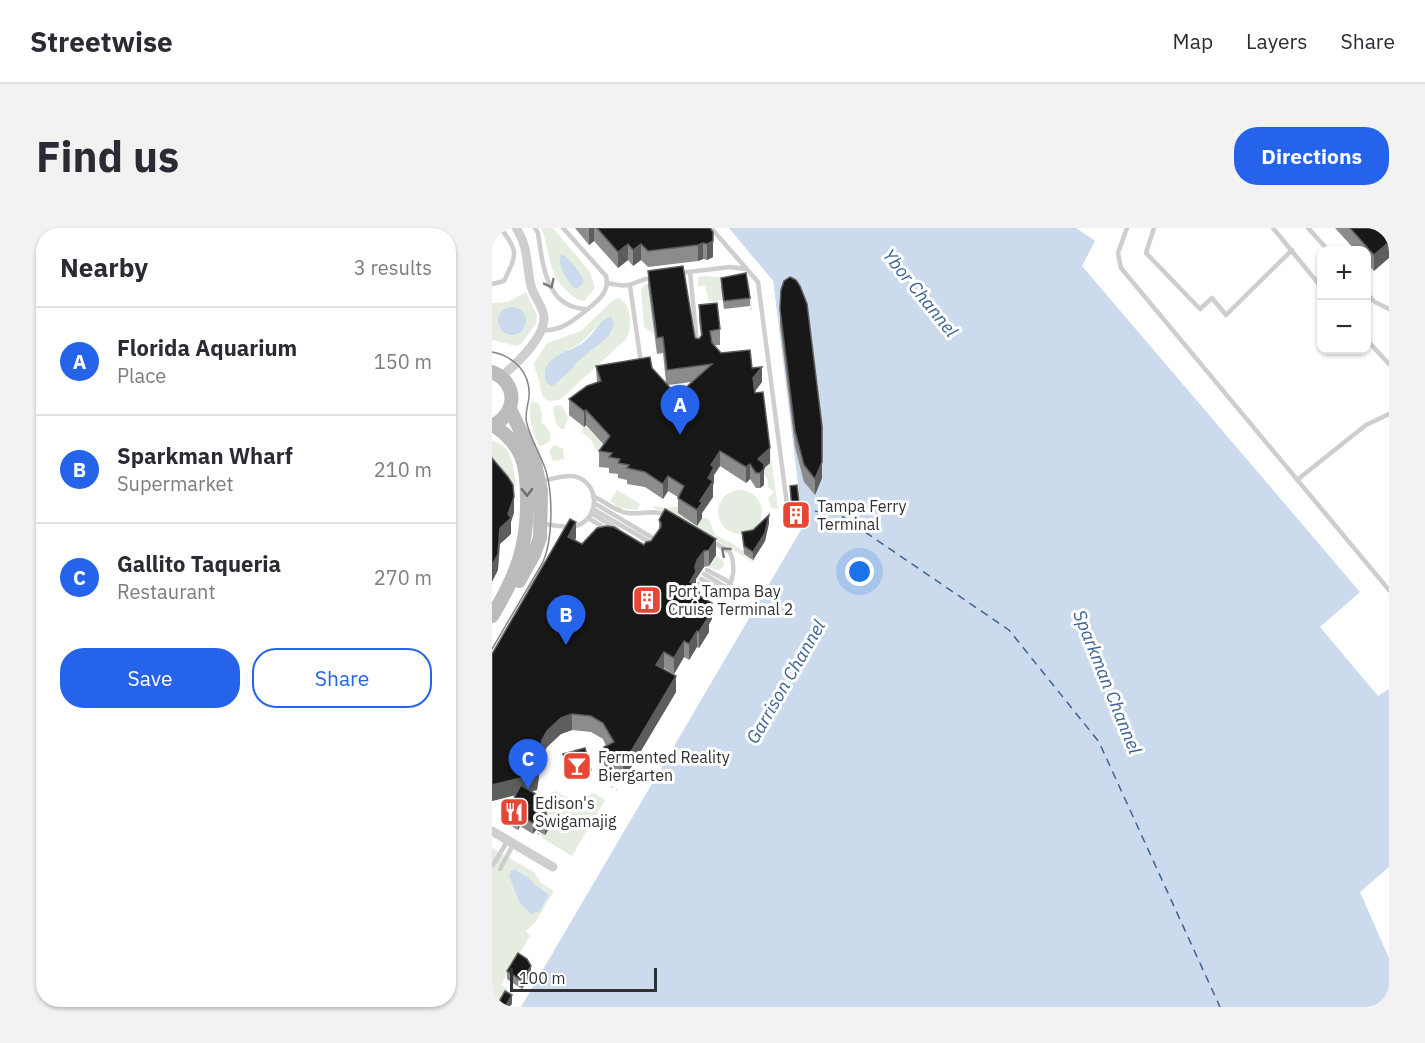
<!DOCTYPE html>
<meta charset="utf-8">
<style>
body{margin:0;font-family:"IBM Plex Sans",sans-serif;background:#f2f2f3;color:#2b2b33}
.controls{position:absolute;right:18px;top:18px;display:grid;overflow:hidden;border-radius:12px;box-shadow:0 2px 4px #0004}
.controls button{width:54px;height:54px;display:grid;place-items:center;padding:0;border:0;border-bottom:2px solid #e1e1e2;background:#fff;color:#2b2b33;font:30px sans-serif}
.scale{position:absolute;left:18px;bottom:15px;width:147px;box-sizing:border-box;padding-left:6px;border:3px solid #313131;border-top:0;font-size:16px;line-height:21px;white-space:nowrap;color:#313131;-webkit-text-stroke:4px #fff;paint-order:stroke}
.you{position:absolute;left:368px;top:344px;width:21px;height:21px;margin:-15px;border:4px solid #fff;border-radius:50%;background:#1a73e8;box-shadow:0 0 0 9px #1a73e833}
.badge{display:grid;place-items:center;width:39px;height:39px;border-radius:50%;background:#2563eb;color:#fff;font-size:20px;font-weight:700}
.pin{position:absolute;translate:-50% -50px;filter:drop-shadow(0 2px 3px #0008)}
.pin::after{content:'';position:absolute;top:32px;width:21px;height:18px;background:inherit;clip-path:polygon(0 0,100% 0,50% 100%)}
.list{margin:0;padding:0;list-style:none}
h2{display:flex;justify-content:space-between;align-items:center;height:78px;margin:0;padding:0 24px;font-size:26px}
h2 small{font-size:20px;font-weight:400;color:#7c7c81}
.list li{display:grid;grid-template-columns:39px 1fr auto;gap:18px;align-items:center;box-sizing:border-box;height:108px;padding:0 24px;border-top:2px solid #e1e1e2}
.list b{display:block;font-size:22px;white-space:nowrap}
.list p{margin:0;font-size:20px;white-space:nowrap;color:#7c7c81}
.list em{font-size:20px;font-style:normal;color:#7c7c81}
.actions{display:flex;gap:12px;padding:18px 24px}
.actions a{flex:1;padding:14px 0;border:2px solid #2563eb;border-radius:24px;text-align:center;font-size:21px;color:#2563eb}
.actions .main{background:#2563eb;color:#fff}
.map{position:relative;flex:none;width:897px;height:779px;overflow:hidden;border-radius:24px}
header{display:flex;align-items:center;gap:36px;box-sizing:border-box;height:84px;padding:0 30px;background:#fff;border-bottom:2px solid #e1e1e2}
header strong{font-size:28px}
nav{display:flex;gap:33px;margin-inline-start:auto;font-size:21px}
.intro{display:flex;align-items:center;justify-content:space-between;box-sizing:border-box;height:144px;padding:0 36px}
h1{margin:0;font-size:42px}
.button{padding:15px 27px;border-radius:24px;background:#2563eb;color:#fff;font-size:21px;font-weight:700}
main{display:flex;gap:36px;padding:0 36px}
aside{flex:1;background:#fff;border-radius:24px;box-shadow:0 2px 4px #0004}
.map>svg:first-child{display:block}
.green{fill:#e4eddf;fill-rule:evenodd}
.water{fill:#cbdaed}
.pier{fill:#fff}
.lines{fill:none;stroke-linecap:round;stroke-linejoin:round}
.ferry{stroke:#3d6394;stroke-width:1.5;stroke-dasharray:8 6;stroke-linecap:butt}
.path{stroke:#cecece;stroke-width:1.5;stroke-dasharray:3 3;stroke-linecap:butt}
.service{stroke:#cecece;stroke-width:4.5}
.minor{stroke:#cecece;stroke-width:9}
.secondary{stroke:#bbb;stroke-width:14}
.tram{stroke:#868686;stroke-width:1.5}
.wall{fill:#8c8c8c;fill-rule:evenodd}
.shaded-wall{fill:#5d5d5d}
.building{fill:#181818;stroke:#5d5d5d;stroke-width:1.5}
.oneway{stroke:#787878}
.oneway2{stroke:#6f6f6f}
.labels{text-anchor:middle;stroke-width:6;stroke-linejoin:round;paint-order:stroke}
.poi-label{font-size:16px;fill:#313131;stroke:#fff;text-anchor:start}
.water-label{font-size:18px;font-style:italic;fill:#3d6394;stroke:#fff}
</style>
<header>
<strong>Streetwise</strong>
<nav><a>Map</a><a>Layers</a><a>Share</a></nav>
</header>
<div class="intro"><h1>Find us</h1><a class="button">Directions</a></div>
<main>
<aside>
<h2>Nearby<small>3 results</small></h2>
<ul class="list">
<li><span class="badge">A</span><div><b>Florida Aquarium</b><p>Place</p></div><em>150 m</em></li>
<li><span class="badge">B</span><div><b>Sparkman Wharf</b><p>Supermarket</p></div><em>210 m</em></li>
<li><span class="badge">C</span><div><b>Gallito Taqueria</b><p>Restaurant</p></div><em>270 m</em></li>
</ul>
<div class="actions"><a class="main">Save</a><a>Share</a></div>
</aside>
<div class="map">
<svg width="897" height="779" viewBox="0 0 897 779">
<rect width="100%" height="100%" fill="#fff"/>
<g class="green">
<path d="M49 0H61L98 44 103 60 92 73C84 72 81 68 75 63 54 44 59 23 49 0Z"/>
<polygon points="215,48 257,52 260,82 257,83 258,78 231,72 217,74 213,58 206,58 206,49"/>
<polygon points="186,51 156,59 162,106 152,99 149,61 154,56"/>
<polygon points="34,64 45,87 44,96 29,116 24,118 0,112 0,75 16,74"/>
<path d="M126 70C140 75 141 100 134 111L69 171C48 178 50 164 46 149 45 144 42 140 42 135L55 115 89 103 120 73ZM108 93 85 134 81 140 75 122C91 116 98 107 108 93Z"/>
<path d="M39 173 47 176 50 185 49 194C60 202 64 216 47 218 40 202 36 190 39 173Z"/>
<polygon points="63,177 70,178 76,190 72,201 69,201 64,195 61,182"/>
<polygon points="94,197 113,218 110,222 104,222 99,212 90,204 91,198"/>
<path d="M0 213C21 216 22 242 24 259L11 261 0 248Z"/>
<polygon points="275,214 277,214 286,281 279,280 276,270 282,264 276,259 276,251 271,246"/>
<polygon points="62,217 71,221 72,231 61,233 57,223"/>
<circle cx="248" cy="284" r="22"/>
<polygon points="125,262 148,276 145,282 127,280 118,273"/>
<polygon points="163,278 174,280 188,278 205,297 210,290 216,290 223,307 238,314 263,331 261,334 177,284 160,280"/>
<polygon points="224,327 232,334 231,339 226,343 217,339"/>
<path d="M65 563C75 573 90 573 102 565L113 572 80 628 50 610 52 606 49 593 59 575 57 565Z"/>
<polygon points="0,620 42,644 49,655 62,663 44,693 34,703 38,708 9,757 17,762 5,779 0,779"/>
</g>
<g class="water">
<polygon points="237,0 584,0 603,13 590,38 868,364 828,399 886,468 897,461 897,639 868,664 897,730 897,779 5,779 16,764 32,773 311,298 281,53"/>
<path d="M69 27H72C80 35 88 43 92 54L86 60H82C75 52 65 38 69 27Z"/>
<circle cx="20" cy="93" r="14"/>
<path d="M119 88 122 97 116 109 85 134 81 140 63 156 59 158C54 155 53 153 53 146 54 126 79 124 92 114 103 105 104 95 119 88Z"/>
<polygon points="22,641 38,651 43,657 56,666 56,669 47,684 39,686 27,674 17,647 19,643"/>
</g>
<polygon class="pier" points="266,35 281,53 311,298 29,779 7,779 16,761 31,769 308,298 278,54 264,36"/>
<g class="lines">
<polyline class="ferry" points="309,281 348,287 517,402 607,514 728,779"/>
<g class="path">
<polyline points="119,558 125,562"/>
<polyline points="45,605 49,608 51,606"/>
</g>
<g class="service">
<path d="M43 0 46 5C51 38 54 81 96 81 107 72 118 63 114 48L71 0"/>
<polyline points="219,0 266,54 296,284"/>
<polyline points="635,0 626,25 629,40 897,362"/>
<polyline points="662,0 654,25 708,81 720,70 734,87 800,22"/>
<polyline points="781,0 830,60"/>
<polyline points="816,0 836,22"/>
<polyline points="198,44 205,116"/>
<polyline points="188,45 238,39 254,41"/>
<path d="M116 55C144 62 140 52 162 49"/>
<path d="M0 56 12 53C24 28 28 23 8 0"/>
<polyline points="138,58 149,135"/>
<polyline points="874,65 883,74 897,81"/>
<path d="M49 102C69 104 82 92 96 81"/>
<polyline points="874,111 897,136"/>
<polyline points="805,252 874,197 897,186"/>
<path d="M48 253C58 252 70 247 80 248 107 251 110 290 84 298 75 300 61 297 52 296"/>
<path d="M101 268C112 273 124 284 136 285 149 287 162 281 175 287"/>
<polyline points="102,275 164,312"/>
<polyline points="101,281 161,316"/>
<polyline points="99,285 125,301"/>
<polyline points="96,290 114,301"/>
<polyline points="215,342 239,355"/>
<polyline points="212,346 235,360"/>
<polyline points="209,351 230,362"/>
<path d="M207 356C210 358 215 362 220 363 242 369 245 338 238 324L218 312"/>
<polyline points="1,637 16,612"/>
<polyline points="8,641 21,617"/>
</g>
<g class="minor">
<path d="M9 149C24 136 53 110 52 89 51 78 42 69 39 58 34 37 37 19 24 0"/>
<polyline points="0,603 61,639"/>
</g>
<g class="secondary">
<path d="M0 144C27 155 25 186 0 198"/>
<polyline points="18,181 42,231 49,263 48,310 42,326 27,353"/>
<path d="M0 388C25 347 36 317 35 269 35 236 30 216 1 197"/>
</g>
<path class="tram" d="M0 124C22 128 39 145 37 169 36 178 32 187 35 196 39 212 49 227 54 243 61 267 61 311 51 334L0 421"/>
</g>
<g class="wall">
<polygon points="83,0 218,0 221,20 221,29 215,32 211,31 206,33 156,39 149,32 141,38 136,32 126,40 102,13 97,17"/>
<polygon points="843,0 897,0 882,43 874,35 874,22 863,22"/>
<path d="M156 43 203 110 207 111 209 108 207 92V77L228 101V117H223L229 125 260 140 270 154 263 163 278 235 272 240V257L268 260H264L258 251 254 255 228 238 222 247V254L221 257V269L210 285V290L205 298 186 285V269L176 263 171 271 153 259 135 256V252L126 250V246L117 245V240L107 239V223L112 217 94 197 92 199 77 187V171L105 154 104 138 160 140 174 155 171 125 165 126 156 58ZM199 154 189 164H182L176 157Z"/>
<polygon points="229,50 258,70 258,78 232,81 229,59"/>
<polygon points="288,81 330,250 323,267 312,254 303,219 288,98"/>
<polygon points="298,258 309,290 309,298 301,299"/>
<polygon points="173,281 224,327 217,338 212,339 204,351 204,357 208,368 220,391 217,396 217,404 207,420 205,419 197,432 192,429 182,446 172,440 171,441 184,464 131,553 113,542 112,535 112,519 114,518 111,511 99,504 80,502 69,506 55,519 50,528 45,562 39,563 55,583 54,585 56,602 53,607 44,602 41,606 28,598 26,602 19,598 19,593 16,591 16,581 24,567 0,573 0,426 84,310 83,313 90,316 152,317 159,313 167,301 167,292"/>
<polygon points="277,295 273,313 261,332 252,326 250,304 261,302"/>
<polygon points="71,526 99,546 77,552 71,530"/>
<polygon points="15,743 39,746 30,761 15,751"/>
</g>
<g class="shaded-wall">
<polygon points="98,0 102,0 102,13 97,17 97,1"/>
<polygon points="221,4 221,29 215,32 215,16"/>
<polygon points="897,14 897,30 882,43 882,27"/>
<polygon points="211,15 211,31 206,33 206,17"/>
<polygon points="136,16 136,32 126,40 126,24"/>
<polygon points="149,16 149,32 141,38 141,22"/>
<polygon points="270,139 270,154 261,166 261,150"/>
<polygon points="94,182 94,197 92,199 92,183"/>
<polygon points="278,220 278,235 267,245 266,231"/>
<polygon points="228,223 228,238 222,247 222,254 221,257 221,269 210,285 210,290 205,298 205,282 216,250 219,237"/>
<polygon points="330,234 330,250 323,267 323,251"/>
<polygon points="258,236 258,251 254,255 254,239"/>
<polygon points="272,241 272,257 268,260 268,245"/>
<polygon points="176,248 176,263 171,271 171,256"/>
<polygon points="22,269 22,285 19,294 19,306 8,316 6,342 0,354 0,337 8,300 16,286"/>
<polygon points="277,287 277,295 273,313 261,332 261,324"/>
<polygon points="84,294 84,310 76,325 76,309"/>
<polygon points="224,311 224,327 217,338 217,322"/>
<polygon points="212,323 212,339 204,351 204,360 198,354 205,332"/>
<polygon points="208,359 208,375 204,366"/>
<polygon points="220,375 220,391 217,396 217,404 207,420 207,404 214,386"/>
<polygon points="205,403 205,419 197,432 197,416"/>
<polygon points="192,413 192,429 182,446 182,430"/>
<polygon points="172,424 172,440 164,453 164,437"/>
<polygon points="184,448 184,464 131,553 131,537"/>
<polygon points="80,486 80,502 69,506 55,519 50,528 45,562 0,573 0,557 50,512 55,503 69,490"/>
<polygon points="99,542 99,546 77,552 77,548"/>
<polygon points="55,573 55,583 49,593 49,582"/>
<polygon points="28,588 28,598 26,602 26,591"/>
<polygon points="44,591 44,602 41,606 41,595"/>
<polygon points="56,591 56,602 53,607 53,597"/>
<polygon points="39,738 39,746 30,761 30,753"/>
<polygon points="20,767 20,776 17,779 13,779"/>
</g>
<g class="building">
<polygon points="105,0 218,0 221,4 221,13 215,16 211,15 206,17 156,23 149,16 141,22 136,16 126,24"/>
<polygon points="858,0 897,0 897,14 882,27"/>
<polygon points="191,38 203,110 207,111 210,107 207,77 225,75 228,101 218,103 220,115 229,125 258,122 260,140 270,139 261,150 263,165 271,164 278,220 266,231 272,236 272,241 268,245 264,245 258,236 254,239 228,223 219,237 222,239 216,250 221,253 208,273 210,275 205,282 186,270 192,258 176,248 171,256 153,244 135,240 137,237 126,235 128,231 117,229 120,225 107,223 118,208 94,182 92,183 77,171 95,158 109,153 104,138 158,129 160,140 182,164 189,164 220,136 175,142 171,109 165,110 156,43"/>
<polygon points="254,45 258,70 232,73 229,50"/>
<polygon points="298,49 304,52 308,58 315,76 330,198 330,234 323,251 312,237 303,203 288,81 289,62 292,53"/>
<polygon points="0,230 16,249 21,257 22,269 16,286 19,290 8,300 6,326 0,337"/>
<polygon points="305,257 309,290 301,291 298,258"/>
<polygon points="173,281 224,311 217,322 212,323 205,332 203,339 204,344 198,354 208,359 204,366 220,375 214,386 217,388 207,404 205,403 197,416 192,413 182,430 172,424 164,437 184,448 131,537 113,526 112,519 122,514 111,495 99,488 80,486 69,490 55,503 50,512 45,546 0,557 0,426 78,291 84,294 76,309 90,316 105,300 115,298 122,299 152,317 154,314 159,313 169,299 169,295 167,292"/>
<polygon points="277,287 273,305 261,324 252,318 250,304 261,302"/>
<polygon points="93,520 99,542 77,548 71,526"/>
<polygon points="29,557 55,573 49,582 54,585 56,591 53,597 44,591 41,595 28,588 26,591 19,587 21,583 16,581"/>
<polygon points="26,725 35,731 39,738 30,753 15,743"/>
<polygon points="13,763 20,767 13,779 4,779"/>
</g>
<defs><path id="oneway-chevron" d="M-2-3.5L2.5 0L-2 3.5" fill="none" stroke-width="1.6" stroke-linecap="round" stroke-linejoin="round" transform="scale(1.5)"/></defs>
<g class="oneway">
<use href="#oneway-chevron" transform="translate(58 56) rotate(64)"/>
<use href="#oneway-chevron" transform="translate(233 323) rotate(-139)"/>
</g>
<use class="oneway2" href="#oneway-chevron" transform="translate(35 264) rotate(89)"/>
<defs>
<g id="building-square" transform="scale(1.5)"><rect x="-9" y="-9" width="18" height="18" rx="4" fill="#e64634" stroke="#fff"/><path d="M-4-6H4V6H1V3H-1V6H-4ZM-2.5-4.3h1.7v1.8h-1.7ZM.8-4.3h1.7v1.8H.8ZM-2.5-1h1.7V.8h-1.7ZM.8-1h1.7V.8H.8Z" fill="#fff"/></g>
<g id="bar-square" transform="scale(1.5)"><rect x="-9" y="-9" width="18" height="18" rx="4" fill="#e64634" stroke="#fff"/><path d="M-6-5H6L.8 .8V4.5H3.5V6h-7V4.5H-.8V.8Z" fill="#fff"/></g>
<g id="restaurant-square" transform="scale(1.5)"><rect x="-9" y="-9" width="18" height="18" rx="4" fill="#e64634" stroke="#fff"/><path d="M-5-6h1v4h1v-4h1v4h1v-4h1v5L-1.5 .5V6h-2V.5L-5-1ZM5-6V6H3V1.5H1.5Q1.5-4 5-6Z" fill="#fff"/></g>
</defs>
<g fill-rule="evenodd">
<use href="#building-square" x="304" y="287"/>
<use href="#building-square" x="155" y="372"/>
<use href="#bar-square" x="85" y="538"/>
<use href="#restaurant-square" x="22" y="584"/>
</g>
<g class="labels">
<g class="poi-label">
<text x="325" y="284">Tampa Ferry<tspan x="325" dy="18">Terminal</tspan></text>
<text x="176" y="369">Port Tampa Bay<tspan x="176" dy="18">Cruise Terminal 2</tspan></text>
<text x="106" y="535">Fermented Reality<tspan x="106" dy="18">Biergarten</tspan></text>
<text x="43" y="581">Edison's<tspan x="43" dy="18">Swigamajig</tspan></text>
</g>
<g class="water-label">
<text transform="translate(428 65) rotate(51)" y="6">Ybor Channel</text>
<text transform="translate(294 454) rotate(-60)" y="6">Garrison Channel</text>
<text transform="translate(615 454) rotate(68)" y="6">Sparkman Channel</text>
</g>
</g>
</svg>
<div class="controls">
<button>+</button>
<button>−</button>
</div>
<div class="scale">100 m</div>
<div class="you"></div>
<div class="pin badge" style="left:188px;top:207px">A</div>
<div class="pin badge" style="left:74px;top:417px">B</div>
<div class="pin badge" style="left:36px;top:561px">C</div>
</div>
</main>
